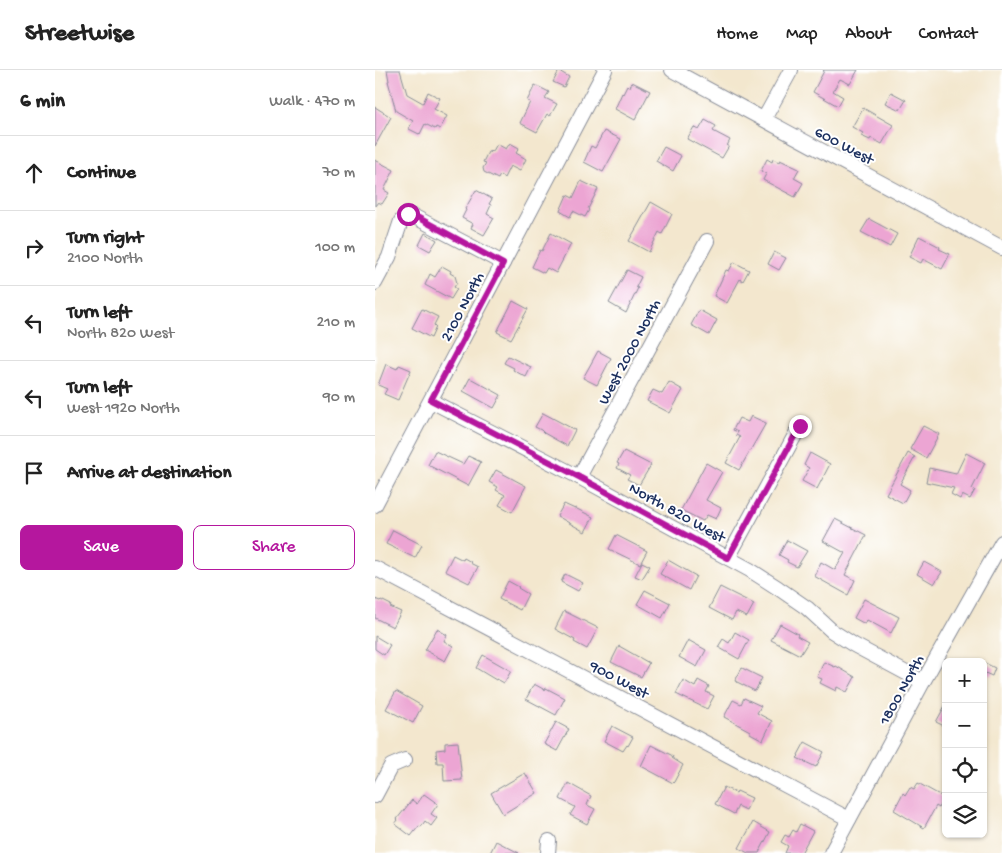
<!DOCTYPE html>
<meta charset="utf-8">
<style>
body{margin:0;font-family:"Gochi Hand",sans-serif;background:#f2f2f2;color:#222}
.controls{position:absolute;right:15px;bottom:15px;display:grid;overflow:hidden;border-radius:8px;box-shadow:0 1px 4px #0004}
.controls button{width:45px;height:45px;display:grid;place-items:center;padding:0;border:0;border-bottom:1px solid #e0e0e0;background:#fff;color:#222;font:25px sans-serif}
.stop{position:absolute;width:15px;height:15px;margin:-11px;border:4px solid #b5179e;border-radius:50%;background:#fff}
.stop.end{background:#b5179e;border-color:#fff;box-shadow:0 1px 5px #0008}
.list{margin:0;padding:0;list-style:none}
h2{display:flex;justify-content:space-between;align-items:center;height:65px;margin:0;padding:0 20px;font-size:21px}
h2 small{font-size:16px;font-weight:400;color:#767676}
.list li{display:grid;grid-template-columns:32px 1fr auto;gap:15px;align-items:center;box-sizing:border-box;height:75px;padding:0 20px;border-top:1px solid #e0e0e0}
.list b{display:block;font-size:19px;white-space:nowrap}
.list p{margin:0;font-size:16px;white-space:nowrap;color:#767676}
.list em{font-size:16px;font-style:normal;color:#767676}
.actions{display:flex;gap:10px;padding:15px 20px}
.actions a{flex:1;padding:11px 0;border:1px solid #b5179e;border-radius:8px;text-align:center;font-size:18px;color:#b5179e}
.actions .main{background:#b5179e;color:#fff}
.icon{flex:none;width:28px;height:28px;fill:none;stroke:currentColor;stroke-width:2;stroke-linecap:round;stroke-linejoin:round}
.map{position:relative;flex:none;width:627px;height:783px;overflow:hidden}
header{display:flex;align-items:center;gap:30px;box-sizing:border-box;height:70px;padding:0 25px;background:#fff;border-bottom:1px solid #e0e0e0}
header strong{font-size:24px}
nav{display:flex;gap:28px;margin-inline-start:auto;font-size:18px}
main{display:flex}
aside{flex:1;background:#fff}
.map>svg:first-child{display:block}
.building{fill:#eca5d3}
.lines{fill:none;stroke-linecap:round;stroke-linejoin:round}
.minor-casing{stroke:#878b96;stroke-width:16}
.minor{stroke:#fff;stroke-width:14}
.route{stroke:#b5179e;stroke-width:6}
.labels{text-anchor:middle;stroke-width:4;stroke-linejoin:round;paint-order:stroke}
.street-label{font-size:16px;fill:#1b2f5e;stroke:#fff}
</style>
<header>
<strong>Streetwise</strong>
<nav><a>Home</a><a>Map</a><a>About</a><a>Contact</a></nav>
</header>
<main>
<aside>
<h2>6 min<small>Walk · 470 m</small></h2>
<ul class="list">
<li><svg class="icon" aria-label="ahead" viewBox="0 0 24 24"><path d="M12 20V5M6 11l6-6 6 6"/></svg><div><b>Continue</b></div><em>70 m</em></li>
<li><svg class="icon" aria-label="right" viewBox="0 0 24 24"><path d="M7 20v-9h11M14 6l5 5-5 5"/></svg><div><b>Turn right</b><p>2100 North</p></div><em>100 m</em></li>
<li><svg class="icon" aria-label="left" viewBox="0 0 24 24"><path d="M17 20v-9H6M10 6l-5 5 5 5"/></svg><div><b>Turn left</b><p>North 820 West</p></div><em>210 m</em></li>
<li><svg class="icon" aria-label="left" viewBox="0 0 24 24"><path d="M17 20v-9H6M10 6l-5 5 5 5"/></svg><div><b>Turn left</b><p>West 1920 North</p></div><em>90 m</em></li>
<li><svg class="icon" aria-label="arrive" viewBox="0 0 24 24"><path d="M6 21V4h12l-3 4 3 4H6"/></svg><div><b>Arrive at destination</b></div></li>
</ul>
<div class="actions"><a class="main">Save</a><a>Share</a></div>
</aside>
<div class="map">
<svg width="627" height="783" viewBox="0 0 627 783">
<rect width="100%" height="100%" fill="#fff"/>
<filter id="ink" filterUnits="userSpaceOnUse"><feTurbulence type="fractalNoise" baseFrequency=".02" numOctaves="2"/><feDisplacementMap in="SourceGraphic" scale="10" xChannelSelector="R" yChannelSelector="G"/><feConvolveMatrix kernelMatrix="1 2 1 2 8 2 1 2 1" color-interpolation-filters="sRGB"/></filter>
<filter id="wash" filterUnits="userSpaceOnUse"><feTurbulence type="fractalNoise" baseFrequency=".0096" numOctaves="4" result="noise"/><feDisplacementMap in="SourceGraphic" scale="20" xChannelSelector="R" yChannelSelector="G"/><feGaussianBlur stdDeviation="1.12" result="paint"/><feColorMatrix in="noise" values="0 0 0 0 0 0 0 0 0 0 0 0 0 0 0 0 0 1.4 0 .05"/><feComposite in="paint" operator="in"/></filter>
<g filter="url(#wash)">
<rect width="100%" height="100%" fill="#f3e7ce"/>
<g id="blocks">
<g class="building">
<polygon points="12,0 25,0 32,24 48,33 53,22 65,28 59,39 72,46 65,59 61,57 60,59 50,54 45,64 44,63 44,64 34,59 34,58 38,51 21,41 13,11 14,11"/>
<polygon points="448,0 483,0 475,14 465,9 458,21 468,27 463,36 438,22 449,1"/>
<polygon points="184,1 194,7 189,17 178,12"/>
<polygon points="257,12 275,21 260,50 240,39 247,23 248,24 252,16 255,17"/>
<polygon points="160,15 174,22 170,28 182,34 175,46 172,44 162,62 145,53 155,32 152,31"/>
<polygon points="516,22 531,30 525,40 510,33"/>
<polygon points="0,37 16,47 0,76"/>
<polygon points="488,38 518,55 507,74 496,68 495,70 486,66 488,63 477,57"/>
<polygon points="330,50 341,56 338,61 355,70 352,76 354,76 347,88 312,69 319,57 324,60"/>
<polygon points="229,61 246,69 228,102 209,92 216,76 220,78"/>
<polygon points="135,73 144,78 141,83 151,89 145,101 135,96 129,108 125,105 123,109 109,102 108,98 111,93 108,92 113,82 118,81 122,74 131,79"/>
<polygon points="289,77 306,86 298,101 281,91"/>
<polygon points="392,89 397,92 398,89 404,92 405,90 424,99 419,108 428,113 420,127 388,110 391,104 386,101"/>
<polygon points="0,90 19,100 9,120 14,123 7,134 3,132 0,136"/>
<polygon points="206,111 223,119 213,139 214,140 210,147 198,141 195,147 185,141 192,125 198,128"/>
<polygon points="101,120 117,129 114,134 116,135 112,144 119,148 109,165 96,158 98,154 87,148 91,140 90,139"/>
<polygon points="276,132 297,144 287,164 284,162 274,182 254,171"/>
<polygon points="494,149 522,164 515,177 486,162"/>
<polygon points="50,163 62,170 55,181 44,175"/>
<polygon points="176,163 196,174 181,203 172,198 169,203 157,197 165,180 167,181"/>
<polygon points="544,166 565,177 564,179 575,184 567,199 548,189 546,193 534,187"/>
<polygon points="399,182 411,188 404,200 393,194"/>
<polygon points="359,192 374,200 368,211 365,209 352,233 339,226 351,200 354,201"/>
<polygon points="67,196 76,201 75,203 80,206 82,213 79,217 82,219 76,229 50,215 55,204 60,207"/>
<polygon points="252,200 266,207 261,217 263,218 251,243 234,233"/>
<polygon points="138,231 153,239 136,269 122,262"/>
<polygon points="47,239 63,247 59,255 61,257 56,268 37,258"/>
<polygon points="324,240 342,250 334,265 316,255"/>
<polygon points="223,281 236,288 222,315 208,308"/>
<polygon points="133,286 156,297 151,307 138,300 139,298 129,293"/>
<polygon points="11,294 22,299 24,295 36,300 23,330 9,324 12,319 3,315"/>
<polygon points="95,308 126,325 119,338 88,321"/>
<polygon points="294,312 308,320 295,343 272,331 278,320 287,324"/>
<polygon points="168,343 200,360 192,376 169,363 166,360 160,357"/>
<polygon points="376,346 391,353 364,400 351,393 365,367 361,365 363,362 358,360 364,348 373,352"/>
<polygon points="548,356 564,364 551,388 535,379"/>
<polygon points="60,381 88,394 93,386 106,392 93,416 53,395"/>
<polygon points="249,381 276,395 264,415 252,409 255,405 242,398 244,394 242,393"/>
<polygon points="435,383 455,394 442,419 427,411 434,398 429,395"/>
<polygon points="533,383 540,387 525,414 535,420 528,433 511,424"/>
<polygon points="591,383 610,393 597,419 600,420 595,429 587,425 585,429 576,424 579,418 551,412 554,398 581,404"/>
<polygon points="331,393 347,402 331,430 346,438 341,449 332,445 328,451 306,440"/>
<polygon points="121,400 151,416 137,442 124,435 130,425 121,420 123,417 114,412"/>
<polygon points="189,434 200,439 200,438 218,447 210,462 182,446"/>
<polygon points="460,449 491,465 470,505 480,510 473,525 439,506 446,492 460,500 470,483 448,471"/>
<polygon points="18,460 47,475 40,488 11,474"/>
<polygon points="241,465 272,481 265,494 234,479"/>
<polygon points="412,470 432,481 422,497 412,492 413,490 404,485"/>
<polygon points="78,485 88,490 89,488 96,492 95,493 103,497 94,513 70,501"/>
<polygon points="293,490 321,506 314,520 285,504"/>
<polygon points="267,492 275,496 267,509 260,506"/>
<polygon points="549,492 567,502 559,514 542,504"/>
<polygon points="190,504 208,513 203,521 186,512"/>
<polygon points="133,511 144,517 143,518 153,524 145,540 124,529"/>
<polygon points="345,517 379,534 372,547 361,542 357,550 334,538"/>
<polygon points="270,520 295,533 287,548 262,534"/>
<polygon points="0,529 5,531 6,530 16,535 15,537 26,542 18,557 0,548"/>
<polygon points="489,529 524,547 516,563 492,550 490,554 479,548"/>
<polygon points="189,541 223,558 212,579 199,572 200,570 180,559"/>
<polygon points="405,554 423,564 422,566 433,572 425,585 396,570"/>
<polygon points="62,559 72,565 69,571 78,576 70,591 50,580"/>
<polygon points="360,562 374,570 364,589 343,577 348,569 354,573"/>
<polygon points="0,566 15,575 9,585 0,579"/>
<polygon points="313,570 331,580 322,597 304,587"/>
<polygon points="244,576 274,593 266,607 236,592"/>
<polygon points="108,585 136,601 129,613 122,609 121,610 101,598"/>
<polygon points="449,592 460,597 461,596 480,607 472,622 462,617 461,621 445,613 447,609 442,607"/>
<polygon points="608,592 620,598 617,606 608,602"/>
<polygon points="367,598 387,608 380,621 360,611"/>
<polygon points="308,610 320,617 323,610 334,616 331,622 339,626 332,639 301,624"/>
<polygon points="159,614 170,620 171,618 190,628 181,645 151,629"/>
<polygon points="21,621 47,636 38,653 11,639"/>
<polygon points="369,628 386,636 382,643 397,651 388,670 375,663 375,661 349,647 358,630 366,634"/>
<polygon points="571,634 571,657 561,652"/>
<polygon points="181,652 194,659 182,681 169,674"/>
<polygon points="237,656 258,667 253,676 252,675 248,681 229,671"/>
<polygon points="83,672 87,710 69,711 68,693 62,693 61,680 70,679 70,673"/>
<polygon points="430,672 449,682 441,697 422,688 424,686 423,685"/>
<polygon points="276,675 298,686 297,688 308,695 299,712 298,713 266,696"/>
<polygon points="150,703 162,723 128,744 116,723"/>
<polygon points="193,713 216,726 212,735 220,739 212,754 195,745 200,737 185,729"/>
<polygon points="543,713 570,728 564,738 561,736 549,758 519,740 528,723 530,725 535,717 539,719"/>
<polygon points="349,717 361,723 362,721 377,728 371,740 363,736 359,744 340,734"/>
<polygon points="49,724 63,734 56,744 62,748 56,756 50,751 46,757 44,756 36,766 20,754 23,750 22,749 37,730 42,734"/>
<polygon points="378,752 395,762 384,783 373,783 364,778"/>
<polygon points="425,754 438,761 426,783 410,783 413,776 406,772 410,765 414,767 418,760 421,762"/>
<polygon points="121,771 144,783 115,783"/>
</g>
</g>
</g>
<g filter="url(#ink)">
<use href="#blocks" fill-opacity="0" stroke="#878b96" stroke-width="1"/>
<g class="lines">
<g class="minor-casing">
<g id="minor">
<polyline points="297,0 627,178"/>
<polyline points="389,49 416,0"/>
<polyline points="0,213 14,187 26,151 33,144 40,147 128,193"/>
<polyline points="56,331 204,407 375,500 403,518 432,538 457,561 479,575 548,612"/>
<polyline points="204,407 332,171"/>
<polyline points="0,435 230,0"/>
<polyline points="353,488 425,356"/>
<polyline points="0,498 474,749"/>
<polyline points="0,726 16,696 30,690"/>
<polyline points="173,783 174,771"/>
<polyline points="456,783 548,612 627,472"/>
</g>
</g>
<use href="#minor" class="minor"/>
</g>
</g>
<g class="lines" filter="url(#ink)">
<polyline class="route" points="33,144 40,146 128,194 56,330 204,407 353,488 425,356"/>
</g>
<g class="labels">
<g class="street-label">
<text transform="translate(470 74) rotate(28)" y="6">600 West</text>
<text transform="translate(86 236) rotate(-62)" y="6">2100 North</text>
<text transform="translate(253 281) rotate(-62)" y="6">West 2000 North</text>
<text transform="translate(303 441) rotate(29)" y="6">North 820 West</text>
<text transform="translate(245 608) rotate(28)" y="6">900 West</text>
<text transform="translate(525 619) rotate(-61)" y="6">1800 North</text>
</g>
</g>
</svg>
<div class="controls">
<button>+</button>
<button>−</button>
<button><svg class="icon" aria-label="locate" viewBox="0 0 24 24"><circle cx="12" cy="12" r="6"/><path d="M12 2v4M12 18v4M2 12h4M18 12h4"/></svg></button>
<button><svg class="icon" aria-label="layers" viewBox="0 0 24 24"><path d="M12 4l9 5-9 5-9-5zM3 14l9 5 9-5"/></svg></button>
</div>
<div class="stop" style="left:33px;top:144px"></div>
<div class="stop end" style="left:425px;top:356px"></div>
</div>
</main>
